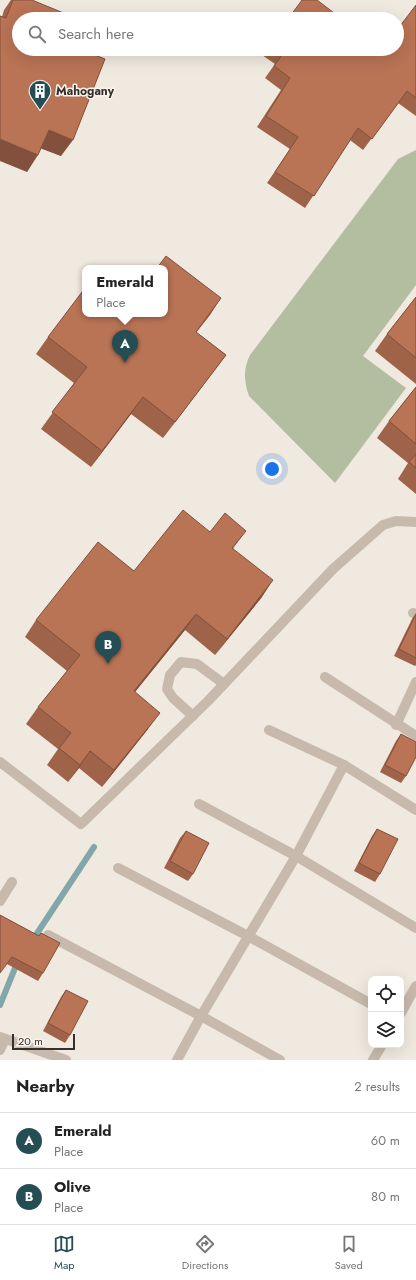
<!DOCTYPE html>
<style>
body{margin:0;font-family:Jost,sans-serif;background:#f6f6f6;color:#222}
.controls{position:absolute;right:12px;bottom:12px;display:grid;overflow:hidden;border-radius:8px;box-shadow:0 4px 16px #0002}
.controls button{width:36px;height:36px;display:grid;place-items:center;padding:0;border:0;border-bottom:1px solid #e0e0e0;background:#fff;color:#222;font:20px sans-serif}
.scale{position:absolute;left:12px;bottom:10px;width:63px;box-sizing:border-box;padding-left:4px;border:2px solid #372f2b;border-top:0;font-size:11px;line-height:14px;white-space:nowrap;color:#372f2b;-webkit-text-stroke:3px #f8f3ec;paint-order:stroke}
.you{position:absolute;left:272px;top:469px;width:14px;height:14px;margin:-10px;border:3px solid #fff;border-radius:50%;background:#1a73e8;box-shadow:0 0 0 6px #1a73e833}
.badge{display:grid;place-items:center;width:26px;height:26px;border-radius:50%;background:#244e54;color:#fff;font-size:13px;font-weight:700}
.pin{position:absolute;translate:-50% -33px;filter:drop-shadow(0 1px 2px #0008)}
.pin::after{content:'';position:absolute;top:21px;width:14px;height:12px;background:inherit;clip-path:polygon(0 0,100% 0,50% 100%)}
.popup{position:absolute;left:82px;top:265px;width:86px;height:52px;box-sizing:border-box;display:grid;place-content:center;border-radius:8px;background:#fff;filter:drop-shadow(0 1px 3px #0005);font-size:13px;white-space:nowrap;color:#767676}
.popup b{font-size:15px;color:#222}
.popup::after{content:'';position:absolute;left:50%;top:100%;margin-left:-8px;border:8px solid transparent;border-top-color:#fff}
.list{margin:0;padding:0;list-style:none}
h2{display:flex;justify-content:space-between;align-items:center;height:52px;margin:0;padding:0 16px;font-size:17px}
h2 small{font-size:13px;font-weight:400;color:#767676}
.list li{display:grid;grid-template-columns:26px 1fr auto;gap:12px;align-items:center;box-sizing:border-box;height:56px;padding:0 16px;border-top:1px solid #e0e0e0}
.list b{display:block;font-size:15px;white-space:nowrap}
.list p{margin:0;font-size:13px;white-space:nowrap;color:#767676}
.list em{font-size:13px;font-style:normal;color:#767676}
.icon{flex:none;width:22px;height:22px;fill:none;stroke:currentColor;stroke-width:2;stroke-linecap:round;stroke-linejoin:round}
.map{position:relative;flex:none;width:416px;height:1060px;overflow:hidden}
.search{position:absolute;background:#fff;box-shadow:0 4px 16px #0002;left:12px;right:12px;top:12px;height:44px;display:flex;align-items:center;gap:10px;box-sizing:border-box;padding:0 14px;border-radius:22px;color:#767676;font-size:15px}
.sheet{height:164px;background:#fff}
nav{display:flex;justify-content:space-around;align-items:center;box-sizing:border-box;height:56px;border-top:1px solid #e0e0e0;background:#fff;font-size:11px;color:#767676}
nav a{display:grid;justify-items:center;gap:2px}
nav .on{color:#244e54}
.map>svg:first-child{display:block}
.green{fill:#b3bea1}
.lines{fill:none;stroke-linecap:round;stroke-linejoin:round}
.stream{stroke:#82a7aa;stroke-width:6}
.street{stroke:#c7baad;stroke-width:10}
.wall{fill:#9f6349}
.shaded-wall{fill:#82503c}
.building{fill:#b97355;stroke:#82503c}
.labels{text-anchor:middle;stroke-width:3;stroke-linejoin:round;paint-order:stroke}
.poi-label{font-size:12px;font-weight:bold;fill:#372f2b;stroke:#f8f3ec;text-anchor:start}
</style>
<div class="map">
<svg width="416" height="1060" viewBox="0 0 416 1060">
<rect width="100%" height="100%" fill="#f0e9e0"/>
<path class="green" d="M416 150V285L363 356 406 388 335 483 249 396C244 381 243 369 250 355L398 159Z"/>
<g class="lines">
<g class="stream">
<polyline points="32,941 94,847"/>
<polyline points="0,1005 15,968 18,963"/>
</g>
<g class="street">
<polyline points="413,613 416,614"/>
<polyline points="325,677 416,736"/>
<polyline points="193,716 173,698 167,689 170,675 181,662 197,664 224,684"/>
<polyline points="396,725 416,682"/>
<polyline points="269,730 344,765 416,810"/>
<polyline points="0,762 81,824 208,701 333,569 383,525 396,521 416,522"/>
<polyline points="199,804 296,856 416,928"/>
<polyline points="118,868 248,936 371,1004"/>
<polyline points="0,901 12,882"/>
<polyline points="48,935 201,1016 280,1060"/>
<polyline points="401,1013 416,986"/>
<polyline points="0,1037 66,1060"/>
<polyline points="0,1050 5,1039"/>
<polyline points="177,1060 201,1016 296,856 344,765"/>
<polyline points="373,1060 382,1045"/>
</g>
</g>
<g class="wall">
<polygon points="11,0 32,0 61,156 41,148 27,172 2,17 4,10"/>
<polygon points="416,5 416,116 398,103 363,150 350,140 305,208 267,183 290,149 257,127 281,90 265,78 275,64 262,55 266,49 397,49"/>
<polygon points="416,297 416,384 375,351 387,334"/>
<polygon points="221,298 196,332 226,355 214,371 163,438 131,414 91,467 41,429 74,383 36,354 48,337 85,314"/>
<polygon points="416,387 416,494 398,479 408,463 377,438 389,421"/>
<polygon points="210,532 233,548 262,597 215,655 185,630 135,692 148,729 102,787 79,768 68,782 47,765 58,749 26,724 38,707 67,671 25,637 36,620"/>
<polygon points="416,613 416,665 415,666 394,656 412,619"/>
<polygon points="401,734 406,776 401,783 380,772 396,741"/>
<polygon points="377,829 380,874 375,882 354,871 372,836"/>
<polygon points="186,831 193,874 188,881 164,868 180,838"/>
<polygon points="0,915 39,936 41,933 43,973 38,981 7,964"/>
<polygon points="66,990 70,1035 65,1043 43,1031 61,997"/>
</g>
<g class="shaded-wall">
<polygon points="49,130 73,140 61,156 37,147"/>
<polygon points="0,139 38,155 27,172 0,161"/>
<polygon points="221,298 210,315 184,348 196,332"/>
<polygon points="226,355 214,371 163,438 175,422"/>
<polygon points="143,397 131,414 91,467 102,451"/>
<polygon points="246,531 234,547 221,564 232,548"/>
<polygon points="273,580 262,597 215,655 227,639"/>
<polygon points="196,614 185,630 122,708 134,691"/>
<polygon points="160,713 148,729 102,787 114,770"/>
<polygon points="90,751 79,768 68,782 80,765"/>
</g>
<g class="building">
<polygon points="13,0 32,0 78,19 19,19 19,49 82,49 82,50 105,59 73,140 49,130 38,155 0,139 0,16 6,18"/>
<polygon points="302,0 317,0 342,19 288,19"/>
<polygon points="416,5 416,98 407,91 372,139 358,128 314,196 275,172 298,137 266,116 290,78 274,66 284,52 279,49 397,49 397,30"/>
<polygon points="166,256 221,298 196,332 226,355 175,422 143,397 102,451 52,412 87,367 48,337 85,288 85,314 165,314 165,268 157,268"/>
<polygon points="416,297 416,358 387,334"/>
<polygon points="416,387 416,444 389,421"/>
<polygon points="416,454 416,468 409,462"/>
<polygon points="183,510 210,532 225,513 246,531 232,548 273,580 227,639 196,614 134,691 160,713 114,770 90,751 80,765 59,748 71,733 38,707 80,655 36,620 98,542 134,571"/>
<polygon points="416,614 416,658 399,649"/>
<polygon points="401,734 416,742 416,757 406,776 385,765"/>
<polygon points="377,829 398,839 380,874 359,863"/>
<polygon points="186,831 209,843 193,874 170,861"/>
<polygon points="0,915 39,936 41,933 60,943 43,973 12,957 0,973"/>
<polygon points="66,990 88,1001 70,1035 48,1023"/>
</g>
<defs>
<g id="building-pin" transform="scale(1.15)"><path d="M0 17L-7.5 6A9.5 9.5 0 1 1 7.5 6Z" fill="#244e54" stroke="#f8f3ec"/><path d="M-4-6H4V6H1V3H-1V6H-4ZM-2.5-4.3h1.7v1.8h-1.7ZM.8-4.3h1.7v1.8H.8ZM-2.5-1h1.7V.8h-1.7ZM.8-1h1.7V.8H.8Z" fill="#fff"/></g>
</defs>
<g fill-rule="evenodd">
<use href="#building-pin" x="40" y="91"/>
</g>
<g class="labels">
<g class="poi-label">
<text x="56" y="95">Mahogany</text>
</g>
</g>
</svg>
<div class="controls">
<button><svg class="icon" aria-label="locate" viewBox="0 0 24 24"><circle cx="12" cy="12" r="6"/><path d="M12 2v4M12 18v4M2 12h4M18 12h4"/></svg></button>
<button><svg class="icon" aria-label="layers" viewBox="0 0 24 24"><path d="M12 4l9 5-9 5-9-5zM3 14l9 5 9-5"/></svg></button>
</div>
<div class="scale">20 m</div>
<div class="you"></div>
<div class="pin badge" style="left:125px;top:363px">A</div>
<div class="popup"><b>Emerald</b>Place</div>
<div class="pin badge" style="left:108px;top:664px">B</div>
<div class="search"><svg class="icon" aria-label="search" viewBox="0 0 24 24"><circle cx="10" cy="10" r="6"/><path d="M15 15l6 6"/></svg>Search here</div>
</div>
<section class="sheet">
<h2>Nearby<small>2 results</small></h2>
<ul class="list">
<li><span class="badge">A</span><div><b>Emerald</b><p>Place</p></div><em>60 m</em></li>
<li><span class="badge">B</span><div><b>Olive</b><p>Place</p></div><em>80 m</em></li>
</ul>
</section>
<nav>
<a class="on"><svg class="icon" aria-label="map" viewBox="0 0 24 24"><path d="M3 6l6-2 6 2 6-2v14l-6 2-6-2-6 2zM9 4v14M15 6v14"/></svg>Map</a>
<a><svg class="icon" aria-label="directions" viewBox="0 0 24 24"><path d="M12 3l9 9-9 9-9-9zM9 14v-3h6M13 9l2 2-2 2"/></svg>Directions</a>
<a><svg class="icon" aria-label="saved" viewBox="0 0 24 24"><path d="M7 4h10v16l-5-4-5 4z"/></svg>Saved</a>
</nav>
